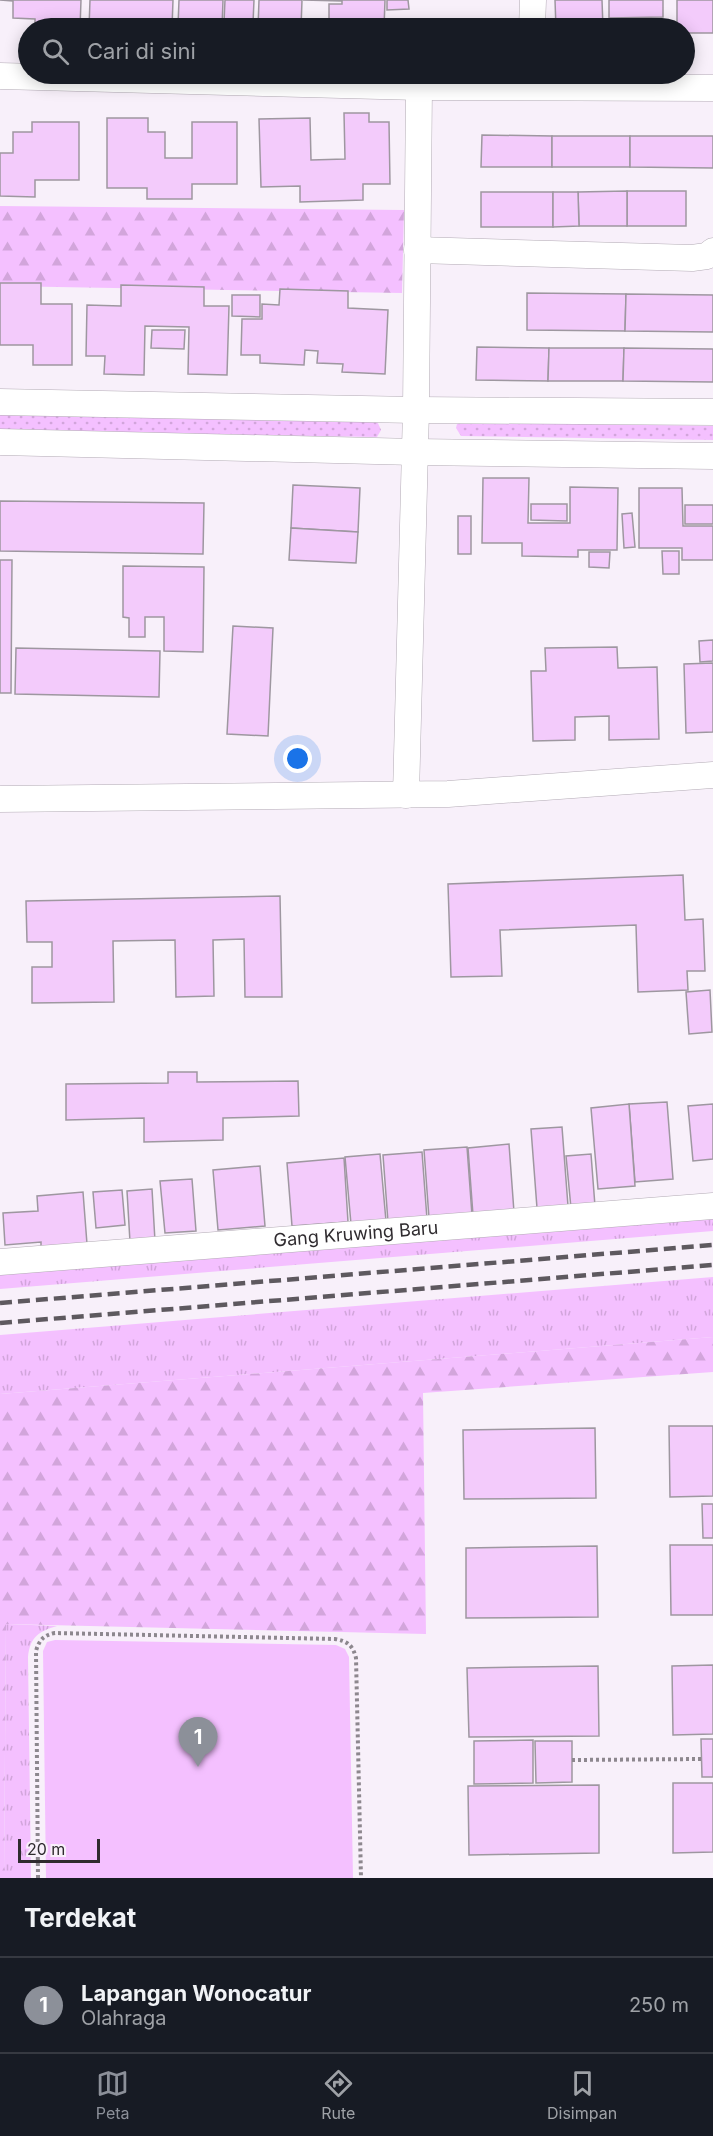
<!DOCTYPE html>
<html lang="id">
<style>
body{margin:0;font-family:Inter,sans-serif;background:#20242c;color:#f1f3f6}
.scale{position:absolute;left:18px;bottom:15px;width:82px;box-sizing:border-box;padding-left:6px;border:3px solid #2f2b2f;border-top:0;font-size:16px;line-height:21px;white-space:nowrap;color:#2f2b2f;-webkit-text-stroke:4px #f8f0fa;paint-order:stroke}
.you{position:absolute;left:298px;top:759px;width:21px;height:21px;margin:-15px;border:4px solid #fff;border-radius:50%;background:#1a73e8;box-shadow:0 0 0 9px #1a73e833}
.badge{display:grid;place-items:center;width:39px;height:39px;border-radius:50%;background:#8c9099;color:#fff;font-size:20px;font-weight:700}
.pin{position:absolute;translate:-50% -50px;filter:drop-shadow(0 2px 3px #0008)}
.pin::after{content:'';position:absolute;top:32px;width:21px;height:18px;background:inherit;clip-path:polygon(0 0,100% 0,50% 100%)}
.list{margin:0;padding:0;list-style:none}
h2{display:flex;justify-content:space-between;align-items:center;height:78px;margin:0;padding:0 24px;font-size:26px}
h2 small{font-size:20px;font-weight:400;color:#9ea1a6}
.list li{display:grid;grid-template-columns:39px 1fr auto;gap:18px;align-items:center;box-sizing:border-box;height:96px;padding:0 24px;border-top:2px solid #363941}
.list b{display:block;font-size:22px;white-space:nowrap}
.list p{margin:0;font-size:20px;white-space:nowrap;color:#9ea1a6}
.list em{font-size:20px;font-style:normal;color:#9ea1a6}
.icon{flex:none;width:33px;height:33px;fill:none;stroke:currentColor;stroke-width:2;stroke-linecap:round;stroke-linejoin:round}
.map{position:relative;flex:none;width:713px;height:1878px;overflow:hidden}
.search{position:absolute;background:#171b24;box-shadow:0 3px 15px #0003;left:18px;right:18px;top:18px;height:66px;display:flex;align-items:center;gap:15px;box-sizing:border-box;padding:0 21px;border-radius:33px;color:#9ea1a6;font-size:22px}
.sheet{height:174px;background:#171b24}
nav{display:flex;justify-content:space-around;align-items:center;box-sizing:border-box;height:84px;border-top:2px solid #363941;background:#171b24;font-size:16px;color:#9ea1a6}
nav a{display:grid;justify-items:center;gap:3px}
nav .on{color:#8c9099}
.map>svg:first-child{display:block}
.grass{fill:url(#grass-tufts)}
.forest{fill:url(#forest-firs)}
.garden{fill:url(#garden-dots)}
.pitch{fill:#f4c0ff}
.building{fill:#f3cbfb;stroke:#9e97a0;stroke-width:1.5}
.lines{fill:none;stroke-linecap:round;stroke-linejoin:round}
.minor-casing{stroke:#b3abb5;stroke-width:27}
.path{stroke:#8d878e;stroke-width:4;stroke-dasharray:3 3;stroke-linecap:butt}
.minor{stroke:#fff;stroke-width:26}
.rail{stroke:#5e595f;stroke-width:4.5;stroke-dasharray:12 6;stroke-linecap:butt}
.labels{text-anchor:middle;stroke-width:6;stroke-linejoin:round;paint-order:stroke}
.street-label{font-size:18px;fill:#2f2b2f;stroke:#f8f0fa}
</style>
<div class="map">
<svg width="713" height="1878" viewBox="0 0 713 1878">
<defs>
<pattern id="grass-tufts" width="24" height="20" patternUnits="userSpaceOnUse" patternTransform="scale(1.5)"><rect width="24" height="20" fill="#f4c0ff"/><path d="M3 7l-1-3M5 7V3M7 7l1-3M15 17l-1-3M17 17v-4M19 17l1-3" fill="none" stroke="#d2a5db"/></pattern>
<pattern id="forest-firs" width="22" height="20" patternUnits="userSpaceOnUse" patternTransform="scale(1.5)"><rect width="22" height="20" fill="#f4c0ff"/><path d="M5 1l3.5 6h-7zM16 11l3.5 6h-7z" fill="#d2a5db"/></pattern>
<pattern id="garden-dots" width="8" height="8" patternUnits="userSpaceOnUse" patternTransform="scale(1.5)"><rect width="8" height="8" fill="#f4c0ff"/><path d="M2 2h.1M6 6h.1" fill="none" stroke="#d2a5db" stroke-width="1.8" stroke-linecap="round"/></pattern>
</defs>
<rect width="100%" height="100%" fill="#f8f0fa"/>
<g class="grass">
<polygon points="713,1214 713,1231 0,1289 0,1270"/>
<polygon points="713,1277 713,1337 0,1394 0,1335"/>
<path d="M6 1624 57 1626C39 1631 30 1637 28 1657L31 1878H4Z"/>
</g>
<g class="forest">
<polygon points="0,206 404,210 402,293 0,286"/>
<polygon points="713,1337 713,1372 423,1393 426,1634 6,1624 4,1878 0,1878 0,1394"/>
</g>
<g class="garden">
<polygon points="0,414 377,421 381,430 377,437 0,431"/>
<polygon points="462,422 713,426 713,440 461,436 456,428 457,424"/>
</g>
<polygon class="pitch" points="55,1640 336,1645 345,1649 349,1657 353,1878 46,1878 43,1651 47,1642"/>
<g class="building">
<polygon points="0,0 81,0 80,28 35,28 35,19 13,18 13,1"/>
<polygon points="90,0 173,0 172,28 89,28"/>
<polygon points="179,0 223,0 222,28 184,28 184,27 178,26"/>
<polygon points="225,0 254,0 253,23 224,22"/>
<polygon points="259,0 302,0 301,28 258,28"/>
<polygon points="303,0 385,0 384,28 329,28 329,4 342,4 342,1"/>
<polygon points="387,0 408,0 409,9 387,10"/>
<polygon points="555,0 602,0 603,28 556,28"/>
<polygon points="609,0 663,0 663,17 609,18"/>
<polygon points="677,0 713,0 713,33 684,33 684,28 677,28"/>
<polygon points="344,113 369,113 369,122 389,122 390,184 363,184 363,200 300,202 300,186 261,187 259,119 310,118 311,160 345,159"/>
<polygon points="107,118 148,118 148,132 165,132 165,158 192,158 192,122 237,122 237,184 192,184 192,199 147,199 147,188 107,188"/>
<polygon points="32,122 79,122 79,180 35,180 35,197 0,196 0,153 13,153 13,132 32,132"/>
<polygon points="482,135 552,136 552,167 481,167"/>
<rect x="552" y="136" width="78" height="31"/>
<polygon points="630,136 713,136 713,168 630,167"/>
<rect x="627" y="191" width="59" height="35"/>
<polygon points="627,191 627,226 579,226 578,192"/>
<rect x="481" y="192" width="72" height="35"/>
<polygon points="553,192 578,192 579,226 553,227"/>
<polygon points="0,283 41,283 41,304 72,304 72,365 33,365 33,345 0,345"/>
<polygon points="121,285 204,287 204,306 229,306 227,375 188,374 189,327 145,326 144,375 104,374 105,356 86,356 87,305 121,306"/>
<polygon points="280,289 348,291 348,308 388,310 385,374 342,372 343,364 317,363 318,351 305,350 304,365 260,363 260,355 241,355 242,319 262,319 262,304 279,305"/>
<polygon points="527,293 626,294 625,331 527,330"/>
<polygon points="626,294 713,295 713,332 625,331"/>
<polygon points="232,295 260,295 260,317 232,316"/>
<polygon points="152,330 185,330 184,349 151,348"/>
<polygon points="477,347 549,348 548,381 476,380"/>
<polygon points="549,348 624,348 623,381 548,381"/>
<polygon points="624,348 713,349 713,382 623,381"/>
<polygon points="483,478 529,478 528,523 570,523 570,487 618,488 617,550 578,550 578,557 522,556 522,543 482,543"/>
<polygon points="293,485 360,488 358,532 291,528"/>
<polygon points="639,488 682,488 683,526 713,526 713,560 682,560 682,548 639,548"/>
<polygon points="0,501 204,503 203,554 0,551"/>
<polygon points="531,504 567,504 567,521 531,520"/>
<rect x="685" y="505" width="28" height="19"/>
<polygon points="632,513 635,547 624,548 622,514"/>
<rect x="458" y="516" width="13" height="38"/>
<polygon points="291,528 358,532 356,563 289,560"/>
<polygon points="662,551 679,551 679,574 663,574"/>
<polygon points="589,552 610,552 609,568 589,567"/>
<polygon points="0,560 12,560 11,693 0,693"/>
<polygon points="123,566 204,567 203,652 164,651 164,617 145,617 145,637 129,637 129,618 123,617"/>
<polygon points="233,626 273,628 268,736 227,734"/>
<polygon points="713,640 713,661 700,662 699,641"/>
<polygon points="617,647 618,668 657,667 659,739 609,740 609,716 575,717 575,740 533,741 531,671 546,671 545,648"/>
<polygon points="16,648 160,651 159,697 15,694"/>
<polygon points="713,663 713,732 686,733 684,664"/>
<polygon points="683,875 685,920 703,919 705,971 687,971 688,990 638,992 636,925 500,930 502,976 451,977 448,884"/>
<polygon points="280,896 282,997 245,997 244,939 213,940 214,996 176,997 175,940 113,941 114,1002 32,1003 32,967 52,967 52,942 27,942 26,901"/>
<polygon points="710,990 712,1032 689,1034 686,992"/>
<polygon points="168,1072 197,1072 197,1082 298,1081 299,1116 223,1118 223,1140 144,1142 144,1118 66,1120 66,1084 168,1083"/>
<polygon points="667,1102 673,1179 635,1182 629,1104"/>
<polygon points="629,1104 635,1186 598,1189 591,1108"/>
<polygon points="713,1104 713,1159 693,1161 688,1106"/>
<polygon points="562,1127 568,1206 537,1208 531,1129"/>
<polygon points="509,1144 514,1212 473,1215 468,1148"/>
<polygon points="467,1147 472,1215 429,1218 424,1150"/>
<polygon points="422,1152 427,1219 388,1222 383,1155"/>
<polygon points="380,1154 386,1221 351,1224 345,1157"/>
<polygon points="591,1154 595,1206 571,1208 566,1156"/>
<polygon points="344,1158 348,1222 292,1226 287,1163"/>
<polygon points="260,1166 265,1226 218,1230 213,1170"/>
<polygon points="192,1179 196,1231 165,1233 160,1181"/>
<polygon points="152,1189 155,1241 130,1242 127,1191"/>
<polygon points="122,1190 125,1225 96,1228 93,1192"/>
<polygon points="83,1192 87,1244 41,1248 41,1242 5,1245 3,1213 38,1211 37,1196"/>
<polygon points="669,1426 713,1426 713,1496 670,1497"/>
<polygon points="595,1428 596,1498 464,1499 463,1430"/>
<polygon points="702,1504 713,1504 713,1538 703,1538"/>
<polygon points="670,1545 713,1545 713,1615 671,1615"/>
<polygon points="597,1546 598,1617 466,1618 466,1548"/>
<polygon points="713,1665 713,1734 673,1735 672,1666"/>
<polygon points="598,1666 599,1736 469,1737 467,1668"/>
<polygon points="701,1739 713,1739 713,1777 702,1777"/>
<polygon points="533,1740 533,1783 474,1784 474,1741"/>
<polygon points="535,1741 572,1741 572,1782 536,1783"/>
<polygon points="673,1783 713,1783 713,1852 673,1853"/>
<polygon points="599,1785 599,1853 469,1855 468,1786"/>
</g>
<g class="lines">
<g class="minor-casing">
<g id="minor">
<polyline points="532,28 533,0"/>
<polyline points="0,76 419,87 713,88"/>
<polyline points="417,250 692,258 707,256 713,251"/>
<polyline points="0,402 416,410 713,412"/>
<polyline points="0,442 415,452 713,456"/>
<polyline points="406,795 416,410 419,87"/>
<polyline points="0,799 448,794 713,775"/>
<path id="s1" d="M0 1262 713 1206"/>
</g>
</g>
<g class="path">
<polyline points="572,1760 701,1759"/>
<path d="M38 1878 36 1651C39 1640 44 1635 55 1633L335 1639C348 1641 353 1646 356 1658L361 1878"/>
</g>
<use href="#minor" class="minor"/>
<g class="rail">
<polyline points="0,1303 713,1245"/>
<polyline points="0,1323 713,1265"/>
</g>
</g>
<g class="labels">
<g class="street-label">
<text dy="6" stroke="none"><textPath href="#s1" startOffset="357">Gang Kruwing Baru</textPath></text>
</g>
</g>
</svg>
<div class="scale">20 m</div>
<div class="you"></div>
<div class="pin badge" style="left:198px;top:1767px">1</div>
<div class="search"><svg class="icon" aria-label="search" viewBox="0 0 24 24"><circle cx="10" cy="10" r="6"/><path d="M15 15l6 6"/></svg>Cari di sini</div>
</div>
<section class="sheet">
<h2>Terdekat<small></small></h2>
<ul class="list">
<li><span class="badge">1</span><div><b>Lapangan Wonocatur</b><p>Olahraga</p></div><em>250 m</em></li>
</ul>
</section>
<nav>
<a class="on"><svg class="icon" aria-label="map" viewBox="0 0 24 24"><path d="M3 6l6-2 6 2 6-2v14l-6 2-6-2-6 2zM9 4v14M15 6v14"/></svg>Peta</a>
<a><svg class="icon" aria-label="directions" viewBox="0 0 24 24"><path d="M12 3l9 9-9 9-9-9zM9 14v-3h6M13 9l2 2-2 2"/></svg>Rute</a>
<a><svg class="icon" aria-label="saved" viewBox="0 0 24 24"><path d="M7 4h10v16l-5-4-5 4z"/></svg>Disimpan</a>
</nav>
